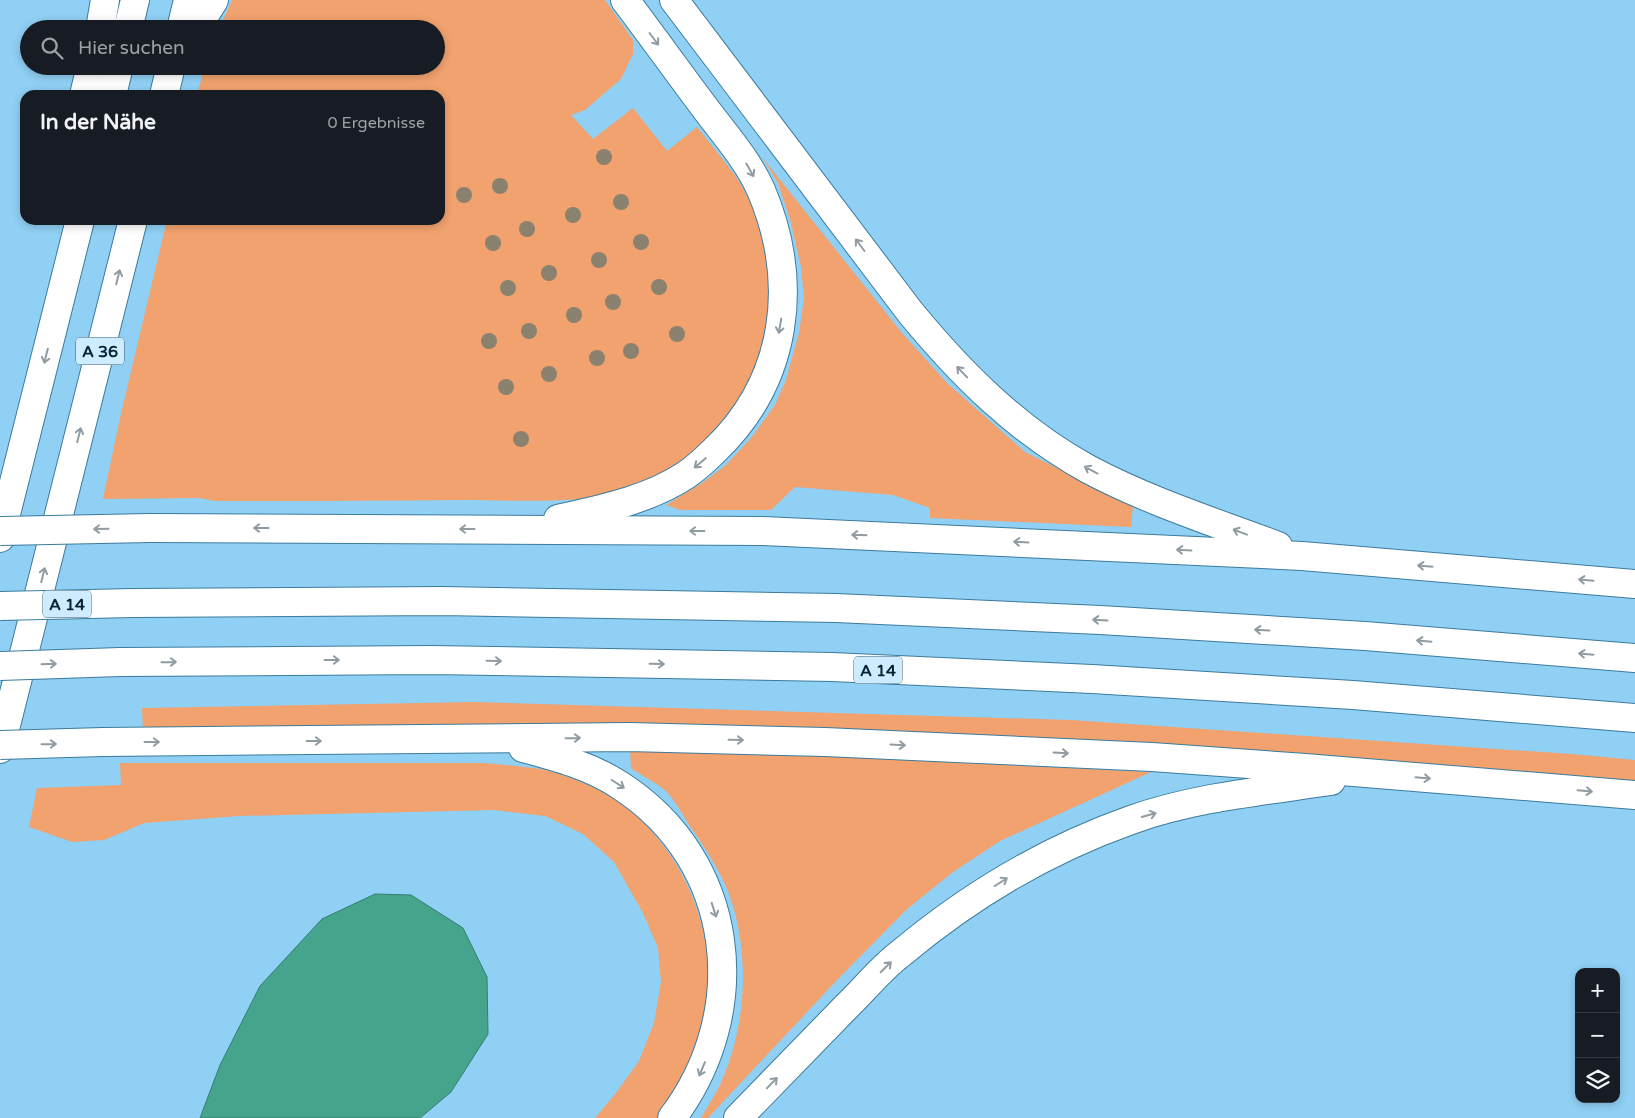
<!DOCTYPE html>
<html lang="de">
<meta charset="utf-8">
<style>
body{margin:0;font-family:"Varela Round",sans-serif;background:#20242c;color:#f1f3f6}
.controls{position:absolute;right:15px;bottom:15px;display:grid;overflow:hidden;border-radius:10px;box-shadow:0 2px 8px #0003}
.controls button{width:45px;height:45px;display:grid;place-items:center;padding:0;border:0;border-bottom:1px solid #363941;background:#171b24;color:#f1f3f6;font:25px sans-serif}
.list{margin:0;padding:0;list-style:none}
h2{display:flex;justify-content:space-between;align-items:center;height:65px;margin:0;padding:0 20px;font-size:21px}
h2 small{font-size:16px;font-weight:400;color:#9ea1a6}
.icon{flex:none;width:28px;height:28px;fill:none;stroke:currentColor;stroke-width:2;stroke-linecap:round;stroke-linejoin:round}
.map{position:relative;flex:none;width:1635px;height:1118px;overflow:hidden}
.search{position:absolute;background:#171b24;box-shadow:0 2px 8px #0003;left:20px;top:20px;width:425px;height:55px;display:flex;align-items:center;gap:12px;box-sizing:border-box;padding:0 18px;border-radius:28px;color:#9ea1a6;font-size:19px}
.panel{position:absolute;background:#171b24;box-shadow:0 2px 8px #0003;left:20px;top:90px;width:425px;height:135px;border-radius:15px}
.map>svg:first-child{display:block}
.grass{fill:#f1a26e}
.water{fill:#45a48c;stroke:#337d71}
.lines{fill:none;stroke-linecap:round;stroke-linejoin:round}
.highway-casing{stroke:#3b7b9c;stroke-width:30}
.highway{stroke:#fff;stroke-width:28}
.highway-bridge-casing{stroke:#3b7b9c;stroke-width:30;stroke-linecap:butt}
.highway-bridge{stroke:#fff;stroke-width:28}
.tree{fill:#8a816e}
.oneway{stroke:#909ca2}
.labels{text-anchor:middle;stroke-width:5;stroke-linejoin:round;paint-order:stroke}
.shield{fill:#cdecff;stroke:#435f6f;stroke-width:1}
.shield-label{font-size:16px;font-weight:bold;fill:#082331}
</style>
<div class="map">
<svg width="1635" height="1118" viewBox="0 0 1635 1118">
<rect width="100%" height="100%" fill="#90d0f4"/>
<g class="grass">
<path d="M232 0H605L633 40V54L621 79 585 110 571 115 593 139 633 108 667 151 697 127C709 142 722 158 734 174 771 226 778 292 761 352 755 372 748 394 735 411 731 416 725 421 720 426 697 449 672 474 641 486 587 506 519 500 461 500 379 501 297 501 215 501L199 498 103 499 120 418 167 220H440V95H197L205 66H436V29H219Z"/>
<polygon points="762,157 902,333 948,384 1025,452 1133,506 1131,527 930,518 930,508 893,495 795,487 771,510 680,510 666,505 702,483 726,465 752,437 775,405 786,380 799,333 804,298 801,267 791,223 778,183"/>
<polygon points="474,702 1071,720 1572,754 1635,760 1635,782 1569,775 1404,764 143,731 142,708"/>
<path d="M630 750 802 755 1151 772 1000 841 953 872 906 910 838 979 708 1118H701C707 1107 715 1096 720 1085 745 1030 750 964 733 906 726 880 709 854 694 832 686 821 675 800 666 791 656 782 642 776 631 768Z"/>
<path d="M120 763H485C504 765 523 766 541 769 556 772 574 779 588 785 679 824 728 940 703 1034 695 1064 676 1092 659 1118H595L616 1093 639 1061 654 1023 661 982 658 948 643 913 614 862 583 834 545 816 494 810 239 816 144 823 104 840 72 842 29 827 37 788 121 785Z"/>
</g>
<polygon class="water" points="375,894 411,895 463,928 487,977 488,1034 451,1092 420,1118 200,1118 220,1065 260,986 322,919"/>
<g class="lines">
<g class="highway-casing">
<g id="highway">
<path d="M674 0 910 312C961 374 1017 430 1088 469 1148 501 1214 522 1278 546"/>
<polyline points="100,29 105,0"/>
<polyline points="128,29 135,0"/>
<polyline points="181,29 188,0"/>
<polyline points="196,29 214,0"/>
<polyline points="84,95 91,66"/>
<polyline points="112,95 119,66"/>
<polyline points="164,95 171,66"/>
<path d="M558 519C602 509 648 500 686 475 696 468 706 459 715 450 788 380 800 282 761 190 748 161 727 137 708 112 680 75 653 37 625 0"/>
<polyline points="150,528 763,531 1302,556 1635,584"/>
<polyline points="0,538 80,220"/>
<polyline points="133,603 442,601 836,608 1100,620 1365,636 1635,658"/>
<polyline points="120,662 432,660 832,667 1092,679 1353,695 1635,718"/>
<polyline points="103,742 629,737 825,742 1152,757 1305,768 1635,795"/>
<path d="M523 748C557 757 591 766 621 786 736 861 753 1011 672 1118"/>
<polyline points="0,749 133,220"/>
<path d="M738 1118C774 1081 810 1044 846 1007 864 990 880 969 900 954 968 897 1046 850 1131 820 1195 797 1264 791 1331 781"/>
</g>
</g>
<use href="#highway" class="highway"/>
<g class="highway-bridge-casing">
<g id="highway-bridge">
<polyline points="0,531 150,528"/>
<polyline points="0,606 133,603"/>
<polyline points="0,666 120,662"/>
<polyline points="0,745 103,742"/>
</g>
</g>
<use href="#highway-bridge" class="highway-bridge"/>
</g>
<g class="tree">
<circle cx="604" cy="157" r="8"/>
<circle cx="500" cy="186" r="8"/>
<circle cx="464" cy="195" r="8"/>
<circle cx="621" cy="202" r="8"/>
<circle cx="573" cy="215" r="8"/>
<circle cx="527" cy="229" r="8"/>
<circle cx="641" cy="242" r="8"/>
<circle cx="493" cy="243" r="8"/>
<circle cx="599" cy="260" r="8"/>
<circle cx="549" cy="273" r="8"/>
<circle cx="659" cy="287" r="8"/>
<circle cx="508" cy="288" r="8"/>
<circle cx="613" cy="302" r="8"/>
<circle cx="574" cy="315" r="8"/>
<circle cx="529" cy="331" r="8"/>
<circle cx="677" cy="334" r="8"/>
<circle cx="489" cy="341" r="8"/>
<circle cx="631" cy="351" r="8"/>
<circle cx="597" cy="358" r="8"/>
<circle cx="549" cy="374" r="8"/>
<circle cx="506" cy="387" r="8"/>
<circle cx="521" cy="439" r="8"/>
</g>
<defs><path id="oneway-shaft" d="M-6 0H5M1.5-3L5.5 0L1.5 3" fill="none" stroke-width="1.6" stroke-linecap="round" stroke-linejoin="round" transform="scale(1.25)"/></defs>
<g class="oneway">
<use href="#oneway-shaft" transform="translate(654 39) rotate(53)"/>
<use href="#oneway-shaft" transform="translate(750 170) rotate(61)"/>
<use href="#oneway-shaft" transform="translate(860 245) rotate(-127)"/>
<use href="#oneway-shaft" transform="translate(118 277) rotate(-76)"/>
<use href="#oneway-shaft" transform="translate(780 326) rotate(100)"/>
<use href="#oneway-shaft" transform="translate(46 356) rotate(104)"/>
<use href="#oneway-shaft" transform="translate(962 372) rotate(-134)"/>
<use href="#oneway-shaft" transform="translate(79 435) rotate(-76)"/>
<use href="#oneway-shaft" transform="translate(700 463) rotate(140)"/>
<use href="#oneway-shaft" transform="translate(1091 470) rotate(-152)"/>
<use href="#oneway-shaft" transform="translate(261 528) rotate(-180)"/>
<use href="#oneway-shaft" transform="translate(101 529) rotate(179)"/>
<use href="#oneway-shaft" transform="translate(467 529) rotate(-180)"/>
<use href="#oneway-shaft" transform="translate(697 531) rotate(-180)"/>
<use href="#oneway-shaft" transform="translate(1240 532) rotate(-159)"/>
<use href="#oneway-shaft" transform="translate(859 535) rotate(-178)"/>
<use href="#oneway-shaft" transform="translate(1021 542) rotate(-177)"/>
<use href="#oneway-shaft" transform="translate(1184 550) rotate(-177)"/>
<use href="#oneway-shaft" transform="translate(1425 566) rotate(-175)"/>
<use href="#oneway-shaft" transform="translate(43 575) rotate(-76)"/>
<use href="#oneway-shaft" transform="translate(1586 580) rotate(-175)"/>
<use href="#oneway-shaft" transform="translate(1100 620) rotate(-177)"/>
<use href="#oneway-shaft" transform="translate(1262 630) rotate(-177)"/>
<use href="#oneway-shaft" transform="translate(1424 641) rotate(-175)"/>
<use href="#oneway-shaft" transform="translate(1586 654) rotate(-175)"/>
<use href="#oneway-shaft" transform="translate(332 660)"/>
<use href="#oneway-shaft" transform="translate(494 661) rotate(1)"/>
<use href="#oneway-shaft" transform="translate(169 662) rotate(-1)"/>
<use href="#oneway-shaft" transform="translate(49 664) rotate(-2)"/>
<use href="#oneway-shaft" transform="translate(657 664) rotate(1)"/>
<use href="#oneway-shaft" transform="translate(573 738) rotate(-1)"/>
<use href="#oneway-shaft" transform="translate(736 740) rotate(1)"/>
<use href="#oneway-shaft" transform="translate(314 741)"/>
<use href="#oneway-shaft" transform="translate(152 742)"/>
<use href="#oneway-shaft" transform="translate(49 744) rotate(-1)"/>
<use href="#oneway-shaft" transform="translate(898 745) rotate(3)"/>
<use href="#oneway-shaft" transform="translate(1061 753) rotate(3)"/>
<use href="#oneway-shaft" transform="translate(1423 778) rotate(5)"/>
<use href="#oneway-shaft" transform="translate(618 784) rotate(32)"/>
<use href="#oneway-shaft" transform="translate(1585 791) rotate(5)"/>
<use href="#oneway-shaft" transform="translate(1149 815) rotate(-16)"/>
<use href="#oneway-shaft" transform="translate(1001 882) rotate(-32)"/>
<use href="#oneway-shaft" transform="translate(714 910) rotate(72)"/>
<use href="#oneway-shaft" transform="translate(886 967) rotate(-45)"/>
<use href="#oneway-shaft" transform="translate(702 1069) rotate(113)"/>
<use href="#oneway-shaft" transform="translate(772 1083) rotate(-46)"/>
</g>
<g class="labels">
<g class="shield">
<rect x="76" y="337.5" width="48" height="27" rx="4"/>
<rect x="43" y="590.5" width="48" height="27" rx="4"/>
<rect x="854" y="656.5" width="48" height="27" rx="4"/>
</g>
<g class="shield-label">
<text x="100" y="357">A 36</text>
<text x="67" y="610">A 14</text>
<text x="878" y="676">A 14</text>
</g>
</g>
</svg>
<div class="controls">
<button>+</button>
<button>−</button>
<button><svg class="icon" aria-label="layers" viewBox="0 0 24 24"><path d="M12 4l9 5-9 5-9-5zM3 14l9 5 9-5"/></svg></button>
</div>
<div class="search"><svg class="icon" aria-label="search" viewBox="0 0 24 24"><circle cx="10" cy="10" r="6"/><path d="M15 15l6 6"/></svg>Hier suchen</div>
<section class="panel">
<h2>In der Nähe<small>0 Ergebnisse</small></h2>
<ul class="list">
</ul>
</section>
</div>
